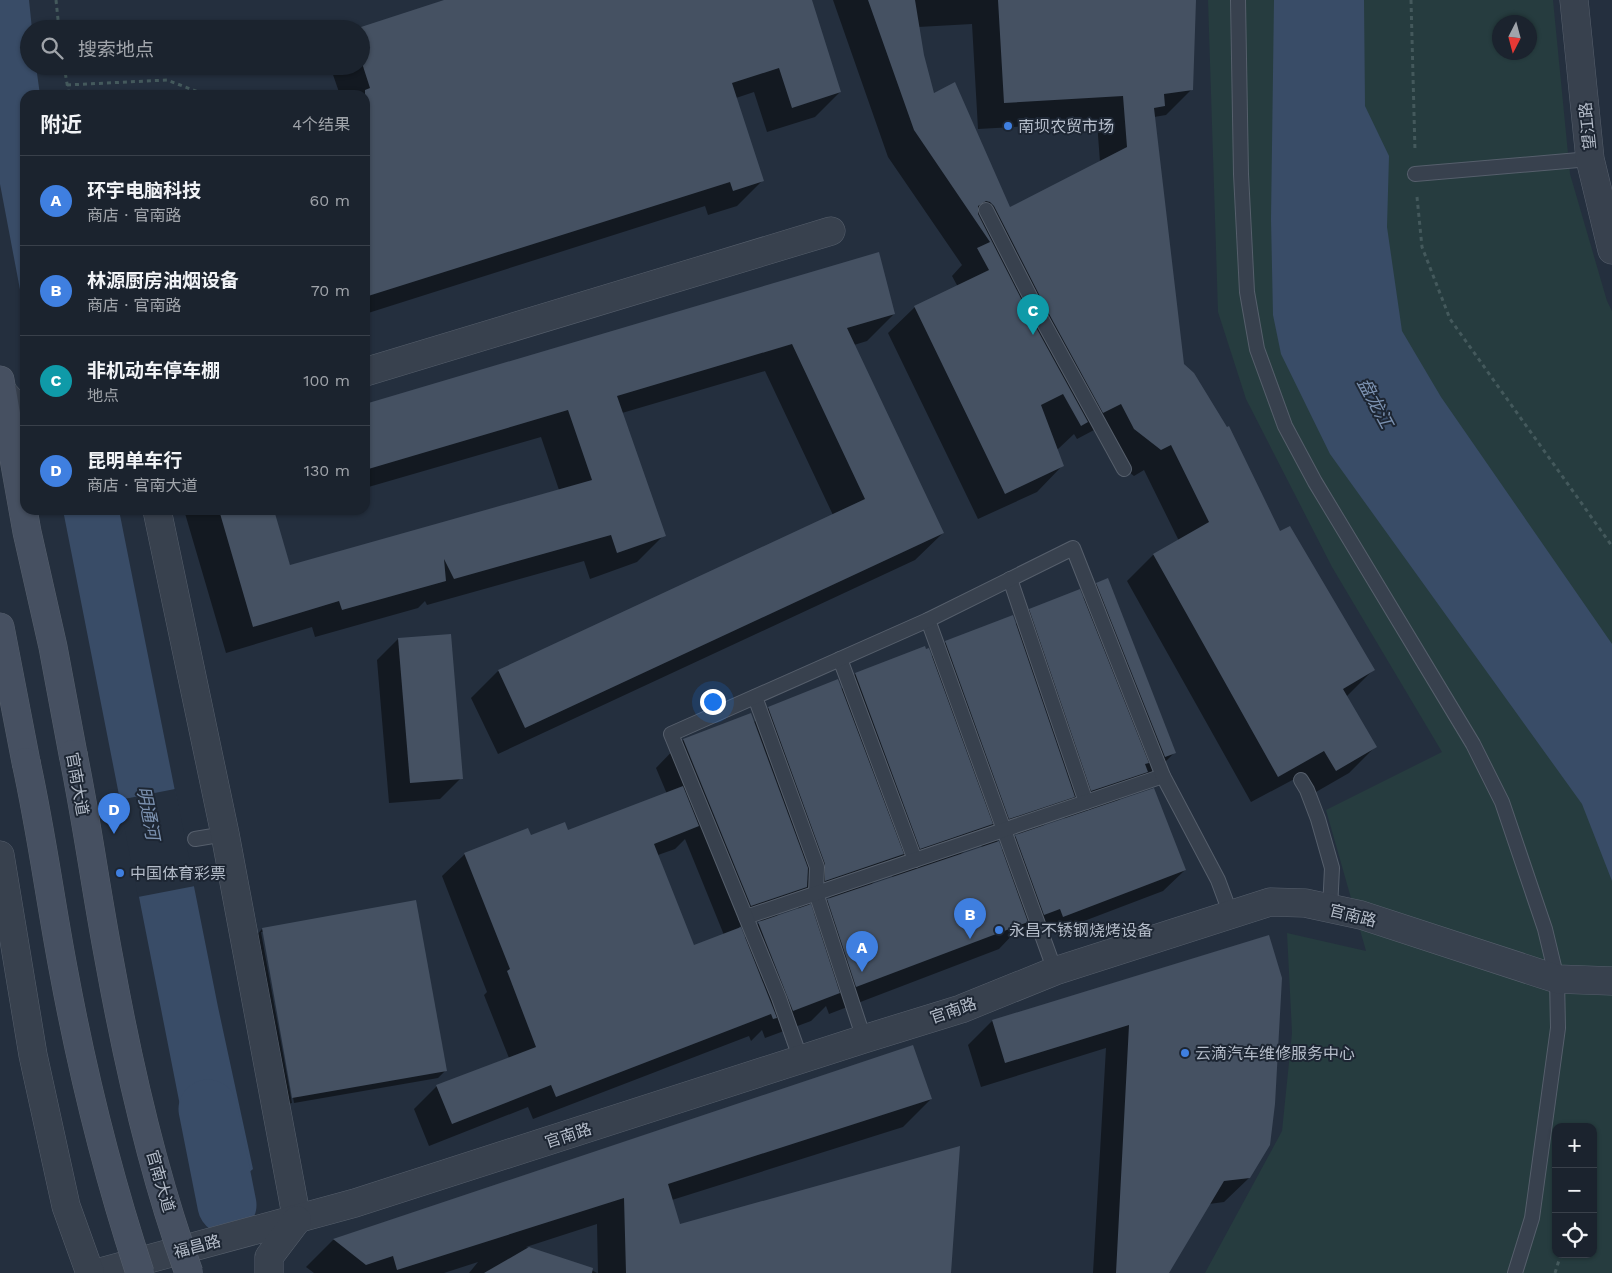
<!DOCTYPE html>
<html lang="zh">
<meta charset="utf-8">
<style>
body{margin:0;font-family:"Work Sans","Noto Sans SC",sans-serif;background:#242b36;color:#f1f3f6}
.controls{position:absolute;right:15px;bottom:15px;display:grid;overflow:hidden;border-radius:10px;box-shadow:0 1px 4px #0004}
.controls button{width:45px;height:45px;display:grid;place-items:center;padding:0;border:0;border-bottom:1px solid #39404a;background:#1b232e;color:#f1f3f6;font:25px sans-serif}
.compass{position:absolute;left:1492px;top:15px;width:45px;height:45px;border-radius:50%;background:#1b232e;box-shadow:0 1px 4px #0004;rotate:186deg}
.you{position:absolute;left:712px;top:701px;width:18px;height:18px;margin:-12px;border:4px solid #fff;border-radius:50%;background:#1a73e8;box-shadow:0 0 0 8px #1a73e833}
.badge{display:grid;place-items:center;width:32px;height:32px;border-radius:50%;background:#db2777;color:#fff;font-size:16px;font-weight:700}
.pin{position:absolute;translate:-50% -41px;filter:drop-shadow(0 1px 2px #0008)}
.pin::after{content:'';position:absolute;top:26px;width:18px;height:15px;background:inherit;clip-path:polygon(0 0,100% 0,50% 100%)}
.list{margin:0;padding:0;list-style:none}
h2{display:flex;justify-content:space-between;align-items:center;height:65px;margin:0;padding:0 20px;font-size:21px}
h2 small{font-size:16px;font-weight:400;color:#a0a4aa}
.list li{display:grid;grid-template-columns:32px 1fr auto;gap:15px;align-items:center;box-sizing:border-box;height:90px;padding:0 20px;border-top:1px solid #39404a}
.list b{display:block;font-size:19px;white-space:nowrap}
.list p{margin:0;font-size:16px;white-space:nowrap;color:#a0a4aa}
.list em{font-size:16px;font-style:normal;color:#a0a4aa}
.icon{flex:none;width:28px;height:28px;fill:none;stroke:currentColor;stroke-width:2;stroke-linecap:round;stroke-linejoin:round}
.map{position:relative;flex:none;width:1612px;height:1273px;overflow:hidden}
.search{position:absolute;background:#1b232e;box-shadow:0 1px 4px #0004;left:20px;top:20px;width:350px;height:55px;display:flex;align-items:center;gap:12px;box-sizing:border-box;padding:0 18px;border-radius:28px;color:#a0a4aa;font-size:19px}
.panel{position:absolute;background:#1b232e;box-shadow:0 1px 4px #0004;left:20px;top:90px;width:350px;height:425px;border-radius:15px}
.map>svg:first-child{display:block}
.green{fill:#263c3f;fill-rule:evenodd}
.water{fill:#394c67}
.pier{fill:#242f3e}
.shadow{fill:#0007;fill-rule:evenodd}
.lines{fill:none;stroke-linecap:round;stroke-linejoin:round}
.river{stroke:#394c67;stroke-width:59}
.building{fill:#455162}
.service-casing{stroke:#565f6c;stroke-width:16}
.minor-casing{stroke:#565f6c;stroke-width:29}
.tertiary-casing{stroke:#565f6c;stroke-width:29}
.secondary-casing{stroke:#565f6c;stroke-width:29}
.path{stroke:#44595c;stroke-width:3;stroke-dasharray:4 4;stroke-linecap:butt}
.service{stroke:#38414e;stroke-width:14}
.minor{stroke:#38414e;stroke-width:28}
.tertiary{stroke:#38414e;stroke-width:28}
.secondary{stroke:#465061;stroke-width:28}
.secondary-bridge-casing{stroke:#565f6c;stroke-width:29;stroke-linecap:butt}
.secondary-bridge{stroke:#465061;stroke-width:28}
.shop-dot{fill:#3f7fe0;stroke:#1d2633;stroke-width:2}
.labels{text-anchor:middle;stroke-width:4;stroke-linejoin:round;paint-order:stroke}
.poi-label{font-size:16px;fill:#b4bcc9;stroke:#1d2633;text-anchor:start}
.street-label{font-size:16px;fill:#b4bcc9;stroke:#1d2633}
.water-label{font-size:18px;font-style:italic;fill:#7c92b1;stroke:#1d2633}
</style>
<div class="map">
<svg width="1612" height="1273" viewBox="0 0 1612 1273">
<rect width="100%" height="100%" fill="#242f3e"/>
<path class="green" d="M1208 0H1553L1570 174 1607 301 1612 311V1273H1205L1282 1131 1292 1033 1287 933 1366 951 1326 810 1442 752 1332 567 1246 399 1218 312ZM1500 22H1530V52H1500ZM1556 1127H1593V1254H1556Z"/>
<g class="water">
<polygon points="0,0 29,0 32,29 29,29 29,66 36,66 40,95 25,95 25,316 0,184"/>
<polygon points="1274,0 1364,0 1365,106 1389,156 1387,227 1402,331 1441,397 1612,644 1612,881 1582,804 1330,454 1281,354 1273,315 1271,219"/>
<path d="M63 510H119L218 1007 253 1169C232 1187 222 1194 195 1182Z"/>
</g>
<polygon class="pier" points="175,789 195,886 138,897 119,800"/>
<g class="shadow">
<polygon points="448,0 810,0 840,92 815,117 767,132 754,92 736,98 762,181 737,206 708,215 705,206 365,314 365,95 340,95 330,66 361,66 361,29 358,29"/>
<path d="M833 0H1195L1192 89 1166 115 1154 117 1183 364 1280 533 1373 670 1346 697 1375 747 1349 773 1309 796 1298 777 1251 802 1127 581 1153 555 1179 541 1144 470 1134 476 1108 456 1094 430 1077 439 1074 434 1057 450 1063 465 1037 492 978 519 888 333 915 307 958 287 952 276 962 265 888 157ZM972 24 978 129 1097 122 1100 162 1010 209 934 95 923 56 918 27Z"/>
<polygon points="894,314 867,341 854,345 943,533 915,560 498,754 471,698 498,671 833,515 765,371 622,413 664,535 637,562 590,579 584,561 427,605 425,601 418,608 315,637 312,627 226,653 184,510 292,510 274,515 290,566 559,490 541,437 365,488 365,405"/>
<path d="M1097 584 1174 753 1147 780 1137 782 1116 803 1185 870 1163 891 1042 937 1039 929 1023 936 1020 927 999 949 829 1014 826 1006 811 1021 765 1038 762 1030 751 1041 749 1036 533 1119 528 1107 429 1146 414 1109 437 1086 509 1058 484 995 487 992 442 876 465 854 530 836 567 832 667 794 656 768 683 740 751 714 754 722 768 708 841 689 855 674 924 648 931 657 946 642 1015 625 1030 610 1082 599ZM1061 809 1065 820 1042 827 1055 815ZM1019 833 1001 851 997 840ZM979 837 982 848 960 855ZM685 839 724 935 693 947 658 855 675 849ZM889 867 893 878 871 885ZM798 894V910L775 918ZM831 896 813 915 809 904ZM762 920 744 938 739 927Z"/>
<polygon points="398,639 461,778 440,799 389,803 377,660"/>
<polygon points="262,929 445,1071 438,1078 294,1103 264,932 261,932 292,1103 286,1104 256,936"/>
<polygon points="1268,936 1249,1178 1224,1202 1209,1204 1167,1273 1093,1273 1106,1048 981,1087 968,1045 992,1021"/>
<polygon points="912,1046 931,1099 903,1127 672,1200 679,1226 950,1273 598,1273 597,1224 526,1247 586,1267 597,1273 469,1273 478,1262 444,1273 314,1273 306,1267 333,1240"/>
</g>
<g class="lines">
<polyline class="river" points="208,1109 227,1205"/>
</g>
<g class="building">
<polygon points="444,0 812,0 841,92 792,108 779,68 732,83 764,181 733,191 730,182 365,297 365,90 370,88 361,60 361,27"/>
<polygon points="868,0 915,0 924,55 934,93 955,82 1010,207 1127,147 1123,96 1004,103 998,0 1196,0 1193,90 1164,94 1165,106 1154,108 1184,364 1194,373 1227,427 1229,426 1280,531 1290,526 1375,670 1343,689 1377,747 1336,771 1324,751 1278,777 1153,554 1209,522 1171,445 1161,450 1134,429 1121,404 1103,413 1048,312 994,206 990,202 986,201 978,206 978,214 1032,320 1088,422 1081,426 1063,394 1041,405 1064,466 1005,494 914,306 989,270 977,248 990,242 914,130"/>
<polygon points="879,252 895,314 847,328 944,533 525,728 498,670 865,499 792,344 617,396 666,536 617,553 611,535 454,579 444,559 446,581 342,610 339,601 253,627 219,510 274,510 290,565 592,480 568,410 365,470 365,404"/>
<polygon points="1108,578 1176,753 1165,757 1096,583"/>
<polygon points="1080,589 1149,763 1145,764 1148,772 1091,791 1029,609"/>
<polygon points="1013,615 1075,797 1009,819 945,641"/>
<polygon points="451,634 463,779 410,783 398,638"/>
<polygon points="925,646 926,649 929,648 993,824 920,849 855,673"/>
<polygon points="838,679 904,854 825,881 825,864 768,707"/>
<polygon points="751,713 808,868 807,887 751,906 683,739"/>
<polygon points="683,786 699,826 654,844 694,945 741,927 777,1018 773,1019 771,1014 556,1097 551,1085 452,1124 436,1085 536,1047 507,971 510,969 464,853 528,828 531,835 565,822 568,830"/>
<polygon points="1154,788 1186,870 1063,917 1060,909 1044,915 1015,835"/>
<polygon points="999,841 1028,922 856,987 827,899"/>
<polygon points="416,900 447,1071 292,1098 262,928"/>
<polygon points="811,904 840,993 793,1011 758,922"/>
<polygon points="1269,935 1282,978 1275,1104 1270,1145 1250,1178 1224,1181 1169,1273 1116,1273 1129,1025 1005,1063 992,1020"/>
<polygon points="913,1045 932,1099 668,1184 680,1224 960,1146 951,1273 626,1273 624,1198 397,1270 393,1256 366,1265 333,1239"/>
<polygon points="529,1247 593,1268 592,1273 484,1273"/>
</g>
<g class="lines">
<g class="service-casing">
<g id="service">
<polyline points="1238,0 1241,174 1247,292 1257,349 1285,426 1315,482 1473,744 1502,802 1545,929 1557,979 1558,1028 1532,1218 1515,1273"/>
<polyline points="1415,174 1590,159"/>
<polyline points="986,210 1040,316 1124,469"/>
<polyline points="1010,579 1086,802"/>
<polyline points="928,620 1055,971"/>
<polyline points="840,659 915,860"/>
<polyline points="755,697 817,867 816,893 864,1039"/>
<polyline points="1301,780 1307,790 1318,819 1332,868 1330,909"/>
<polyline points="195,839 225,834"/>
<polyline points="746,917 1163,776"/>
<polyline points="801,1060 779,998 671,734 928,620 1073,548 1163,776 1218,880 1231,915"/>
</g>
</g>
<g class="minor-casing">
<g id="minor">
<polyline points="1574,0 1590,159 1612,250"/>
<polyline points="365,372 831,231"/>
<polyline points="2,391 17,408 25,413"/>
<polyline points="157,510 225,834 297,1220"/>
<polyline points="97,1273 355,1203 864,1039 961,1009 1055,971 1270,902 1305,903 1361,915 1557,979 1612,981"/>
</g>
</g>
<g class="tertiary-casing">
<g id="tertiary">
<polyline points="0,855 33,1055 66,1206 90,1273"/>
<polyline points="269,1273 269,1257 297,1220"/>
</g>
</g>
<g class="secondary-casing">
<g id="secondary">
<polyline points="0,380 27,532 53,647 73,754"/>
<polyline points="0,627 26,762"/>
</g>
</g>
<g class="path">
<polyline points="56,0 59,29"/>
<polyline points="1411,0 1415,151"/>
<polyline points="64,66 69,95"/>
<polyline points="67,85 167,80 206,95"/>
<polyline points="1417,197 1422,247 1450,319 1612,546"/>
<polyline points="1555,1273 1561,1254"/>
</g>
<use href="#service" class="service"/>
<use href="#minor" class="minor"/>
<use href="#tertiary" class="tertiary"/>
<use href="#secondary" class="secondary"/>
<g class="secondary-bridge-casing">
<g id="secondary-bridge">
<path d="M73 754C87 822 96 891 109 959 128 1064 152 1172 189 1273"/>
<path d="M26 762C41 830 50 899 63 968 82 1071 107 1173 140 1273"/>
</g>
</g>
<use href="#secondary-bridge" class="secondary-bridge"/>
</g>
<g class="shop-dot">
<circle cx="1008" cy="126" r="5"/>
<circle cx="120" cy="873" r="5"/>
<circle cx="999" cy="930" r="5"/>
<circle cx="1185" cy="1053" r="5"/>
</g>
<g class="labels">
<g class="poi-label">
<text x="1018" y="132">南坝农贸市场</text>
<text x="130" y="879">中国体育彩票</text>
<text x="1009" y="936">永昌不锈钢烧烤设备</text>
<text x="1195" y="1059">云滴汽车维修服务中心</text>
</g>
<g class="street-label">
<text transform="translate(1587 126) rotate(-96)" y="6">望江路</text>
<text transform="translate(78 784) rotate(80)" y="6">官南大道</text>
<text transform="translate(1353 915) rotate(14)" y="6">官南路</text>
<text transform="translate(953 1010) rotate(-19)" y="6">官南路</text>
<text transform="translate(568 1135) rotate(-18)" y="6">官南路</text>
<text transform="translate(161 1181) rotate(74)" y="6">官南大道</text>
<text transform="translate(197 1246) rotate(-15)" y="6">福昌路</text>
</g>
<g class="water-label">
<text transform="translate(1375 403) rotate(62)" y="6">盘龙江</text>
<text transform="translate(148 813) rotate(79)" y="6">明通河</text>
</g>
</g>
</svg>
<div class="controls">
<button>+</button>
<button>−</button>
<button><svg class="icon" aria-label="locate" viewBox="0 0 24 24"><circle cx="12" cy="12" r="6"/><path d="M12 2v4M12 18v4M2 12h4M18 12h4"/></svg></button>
</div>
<svg class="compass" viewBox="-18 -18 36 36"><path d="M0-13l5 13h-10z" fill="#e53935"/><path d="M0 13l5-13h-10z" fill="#a0a4aa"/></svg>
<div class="you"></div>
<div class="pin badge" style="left:862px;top:972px;background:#3f7fe0">A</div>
<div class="pin badge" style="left:970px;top:939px;background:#3f7fe0">B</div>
<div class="pin badge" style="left:1033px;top:335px;background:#0f9aa8">C</div>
<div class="pin badge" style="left:114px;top:834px;background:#3f7fe0">D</div>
<div class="search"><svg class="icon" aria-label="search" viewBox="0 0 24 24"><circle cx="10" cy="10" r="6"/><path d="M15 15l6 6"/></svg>搜索地点</div>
<section class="panel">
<h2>附近<small>4个结果</small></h2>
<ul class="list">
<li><span class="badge" style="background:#3f7fe0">A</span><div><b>环宇电脑科技</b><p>商店 · 官南路</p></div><em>60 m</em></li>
<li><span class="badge" style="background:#3f7fe0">B</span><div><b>林源厨房油烟设备</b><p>商店 · 官南路</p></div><em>70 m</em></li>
<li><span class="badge" style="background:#0f9aa8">C</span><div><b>非机动车停车棚</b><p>地点</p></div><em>100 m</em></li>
<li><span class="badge" style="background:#3f7fe0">D</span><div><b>昆明单车行</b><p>商店 · 官南大道</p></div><em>130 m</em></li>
</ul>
</section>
</div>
